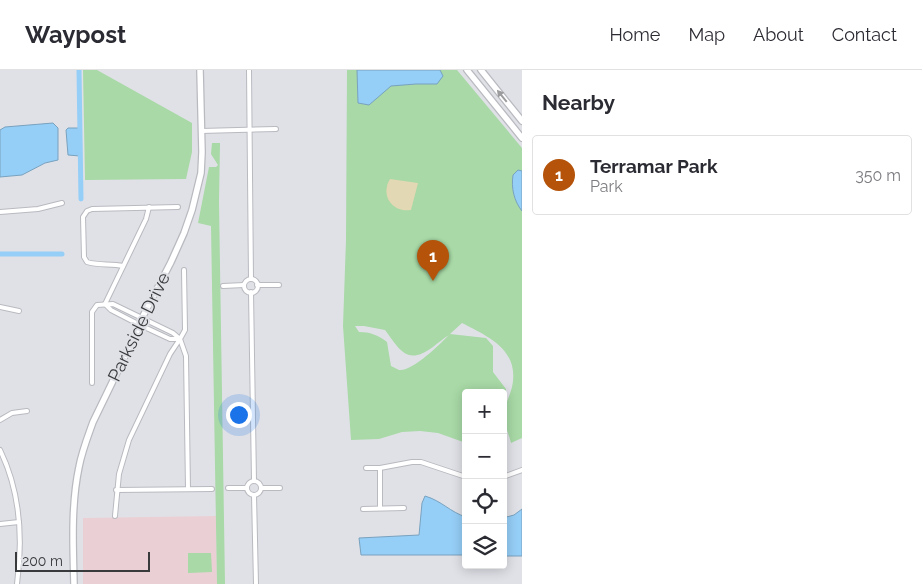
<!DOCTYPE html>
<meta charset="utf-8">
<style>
body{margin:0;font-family:Raleway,sans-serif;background:#f7f7f7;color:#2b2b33}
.controls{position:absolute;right:15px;bottom:15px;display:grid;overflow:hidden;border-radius:5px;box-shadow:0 2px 12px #0003}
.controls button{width:45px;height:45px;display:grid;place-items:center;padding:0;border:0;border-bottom:1px solid #e1e1e2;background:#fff;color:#2b2b33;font:25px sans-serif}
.scale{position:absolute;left:15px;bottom:12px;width:135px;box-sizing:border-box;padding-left:5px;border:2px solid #393a3c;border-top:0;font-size:14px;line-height:18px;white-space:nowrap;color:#393a3c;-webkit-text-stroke:4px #e0e1e7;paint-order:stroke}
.you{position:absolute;left:238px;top:344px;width:18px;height:18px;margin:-12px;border:4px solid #fff;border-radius:50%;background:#1a73e8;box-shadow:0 0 0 8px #1a73e833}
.badge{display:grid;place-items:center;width:32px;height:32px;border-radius:50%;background:#b45309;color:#fff;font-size:16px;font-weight:700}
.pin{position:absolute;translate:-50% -41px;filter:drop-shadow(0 1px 2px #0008)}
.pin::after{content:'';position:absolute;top:26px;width:18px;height:15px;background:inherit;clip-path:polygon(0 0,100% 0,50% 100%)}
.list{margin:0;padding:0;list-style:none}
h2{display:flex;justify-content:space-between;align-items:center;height:65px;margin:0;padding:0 20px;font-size:21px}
h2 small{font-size:16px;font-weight:400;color:#7c7c81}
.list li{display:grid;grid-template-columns:32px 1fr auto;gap:15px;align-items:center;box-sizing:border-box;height:80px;margin:0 10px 10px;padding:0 10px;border:1px solid #e1e1e2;border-radius:5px}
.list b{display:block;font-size:19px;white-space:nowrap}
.list p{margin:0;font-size:16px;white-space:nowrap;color:#7c7c81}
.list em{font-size:16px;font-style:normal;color:#7c7c81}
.icon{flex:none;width:28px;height:28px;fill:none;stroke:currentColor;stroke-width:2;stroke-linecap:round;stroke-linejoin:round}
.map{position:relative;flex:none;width:522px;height:514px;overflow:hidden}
header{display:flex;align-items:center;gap:30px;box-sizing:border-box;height:70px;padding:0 25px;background:#fff;border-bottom:1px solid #e1e1e2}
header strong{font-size:24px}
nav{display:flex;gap:28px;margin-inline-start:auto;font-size:18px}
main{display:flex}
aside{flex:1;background:#fff}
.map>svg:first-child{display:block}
.education{fill:#ead0d4}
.green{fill:#a8d9a6;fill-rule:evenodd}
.sand{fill:#e2d8b3}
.water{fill:#95cef7;stroke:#79a2bf}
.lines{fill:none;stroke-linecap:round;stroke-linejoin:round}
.canal{stroke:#95cef7;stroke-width:5}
.street-casing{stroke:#b9bac0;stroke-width:6}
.secondary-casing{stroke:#b9bac0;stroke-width:8}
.street{stroke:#fff;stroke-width:4}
.secondary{stroke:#fff;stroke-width:5.5}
.oneway{fill:#9c9c9e}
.labels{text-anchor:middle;stroke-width:4;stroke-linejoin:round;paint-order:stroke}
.street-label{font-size:18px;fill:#393a3c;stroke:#e0e1e7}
</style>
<header>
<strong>Waypost</strong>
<nav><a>Home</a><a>Map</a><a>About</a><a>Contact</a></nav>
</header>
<main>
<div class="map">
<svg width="522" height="514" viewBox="0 0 522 514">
<rect width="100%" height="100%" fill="#e0e1e7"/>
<polygon class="education" points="216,446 217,514 83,514 83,448"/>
<g class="green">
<polygon points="83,0 97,0 192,53 192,82 186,109 85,110"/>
<path d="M347 0H457L522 78V368L511 373C509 364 503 352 504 343 505 334 510 326 512 317 520 280 489 267 462 253L450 264 486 268 493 276V302L506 319V327L503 330V323H466V373L438 363 420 361 402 362 379 369 351 370 343 256 346 170ZM355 256H364L385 260C400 280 407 296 433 277 438 273 444 268 449 265 440 274 412 302 399 300 396 299 394 297 391 296L387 272C378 265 370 262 359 262Z"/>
<polygon points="212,73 220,73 219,132 225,514 217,514 211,156 198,153 209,97 216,97 218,95 211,84"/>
<polygon points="188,483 211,483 212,502 188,503"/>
</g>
<path class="sand" d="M390 109 418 113 411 140C392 143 380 125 390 109Z"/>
<g class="water">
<polygon points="357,0 440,0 443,6 437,14 416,14 391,16 369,35 358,33"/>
<polygon points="53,53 58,58 58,90 45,93 22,105 0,107 0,60 5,57"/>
<polygon points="68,58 80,58 80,86 68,85 66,60"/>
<path d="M518 100 522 101V141C514 131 511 118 513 105Z"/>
<path d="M425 426C442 431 450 442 466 447V485H361L359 468 419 465 422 433Z"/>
<polygon points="522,439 522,486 503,486 503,448 514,445"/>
</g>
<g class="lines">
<g class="canal">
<polyline points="79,0 81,129"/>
<polyline points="0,184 62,184"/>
</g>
<g class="street-casing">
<g id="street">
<polyline points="249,0 251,209"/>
<polyline points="201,61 276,59"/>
<polyline points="0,142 38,139 62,133"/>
<path d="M123 196C111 193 99 196 87 192L84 187 83 147 87 141 92 139 178 137"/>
<polyline points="184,200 185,260 180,269 186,286 188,419"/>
<circle cx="251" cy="216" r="7"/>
<polyline points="257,215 279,215"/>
<polyline points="223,216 244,215"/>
<polyline points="251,222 254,411"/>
<polyline points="105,234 146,149 149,137"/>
<polyline points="105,234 111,240 140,255 170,269 179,269"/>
<polyline points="0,237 19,241"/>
<polyline points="92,313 92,242 97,235 113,234 173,263 180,269"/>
<polyline points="0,350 12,343 27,341"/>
<path d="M0 380C20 421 23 469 17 514"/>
<polyline points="366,398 380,398 412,392 421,392 466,407"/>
<polyline points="380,398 380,438"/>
<polyline points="503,407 522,400"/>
<circle cx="254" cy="418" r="7"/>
<polyline points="228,418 247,418"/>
<polyline points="261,418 280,418"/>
<polyline points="116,420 212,419"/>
<polyline points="254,425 256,514"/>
<polyline points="363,439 404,438"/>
<polyline points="115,446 119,404 129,370 170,284 180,269"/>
<polyline points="0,454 19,452"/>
</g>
</g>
<g class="secondary-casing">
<g id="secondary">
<polyline points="467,0 522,68"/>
<polyline points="481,0 522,51"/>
<path d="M74 514C73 475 71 435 79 397 82 381 88 366 93 352L140 255 142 248 171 192 184 163 192 140 201 103 202 82 200 0"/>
</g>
</g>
<use href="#street" class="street"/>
<use href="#secondary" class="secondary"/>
</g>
<defs><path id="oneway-solid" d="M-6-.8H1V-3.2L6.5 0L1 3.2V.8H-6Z" transform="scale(1.25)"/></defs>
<use class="oneway" href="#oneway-solid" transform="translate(502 26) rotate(-129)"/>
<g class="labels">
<g class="street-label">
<text transform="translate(139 257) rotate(-64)" y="6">Parkside Drive</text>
</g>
</g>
</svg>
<div class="controls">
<button>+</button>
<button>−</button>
<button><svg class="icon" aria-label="locate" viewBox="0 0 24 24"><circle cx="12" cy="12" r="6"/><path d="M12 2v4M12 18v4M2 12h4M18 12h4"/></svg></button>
<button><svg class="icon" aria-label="layers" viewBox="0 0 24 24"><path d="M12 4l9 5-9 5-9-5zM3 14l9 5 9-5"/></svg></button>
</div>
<div class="scale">200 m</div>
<div class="you"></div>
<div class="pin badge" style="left:433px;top:211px">1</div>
</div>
<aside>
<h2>Nearby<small></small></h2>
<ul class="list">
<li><span class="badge">1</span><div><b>Terramar Park</b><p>Park</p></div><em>350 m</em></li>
</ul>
</aside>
</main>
